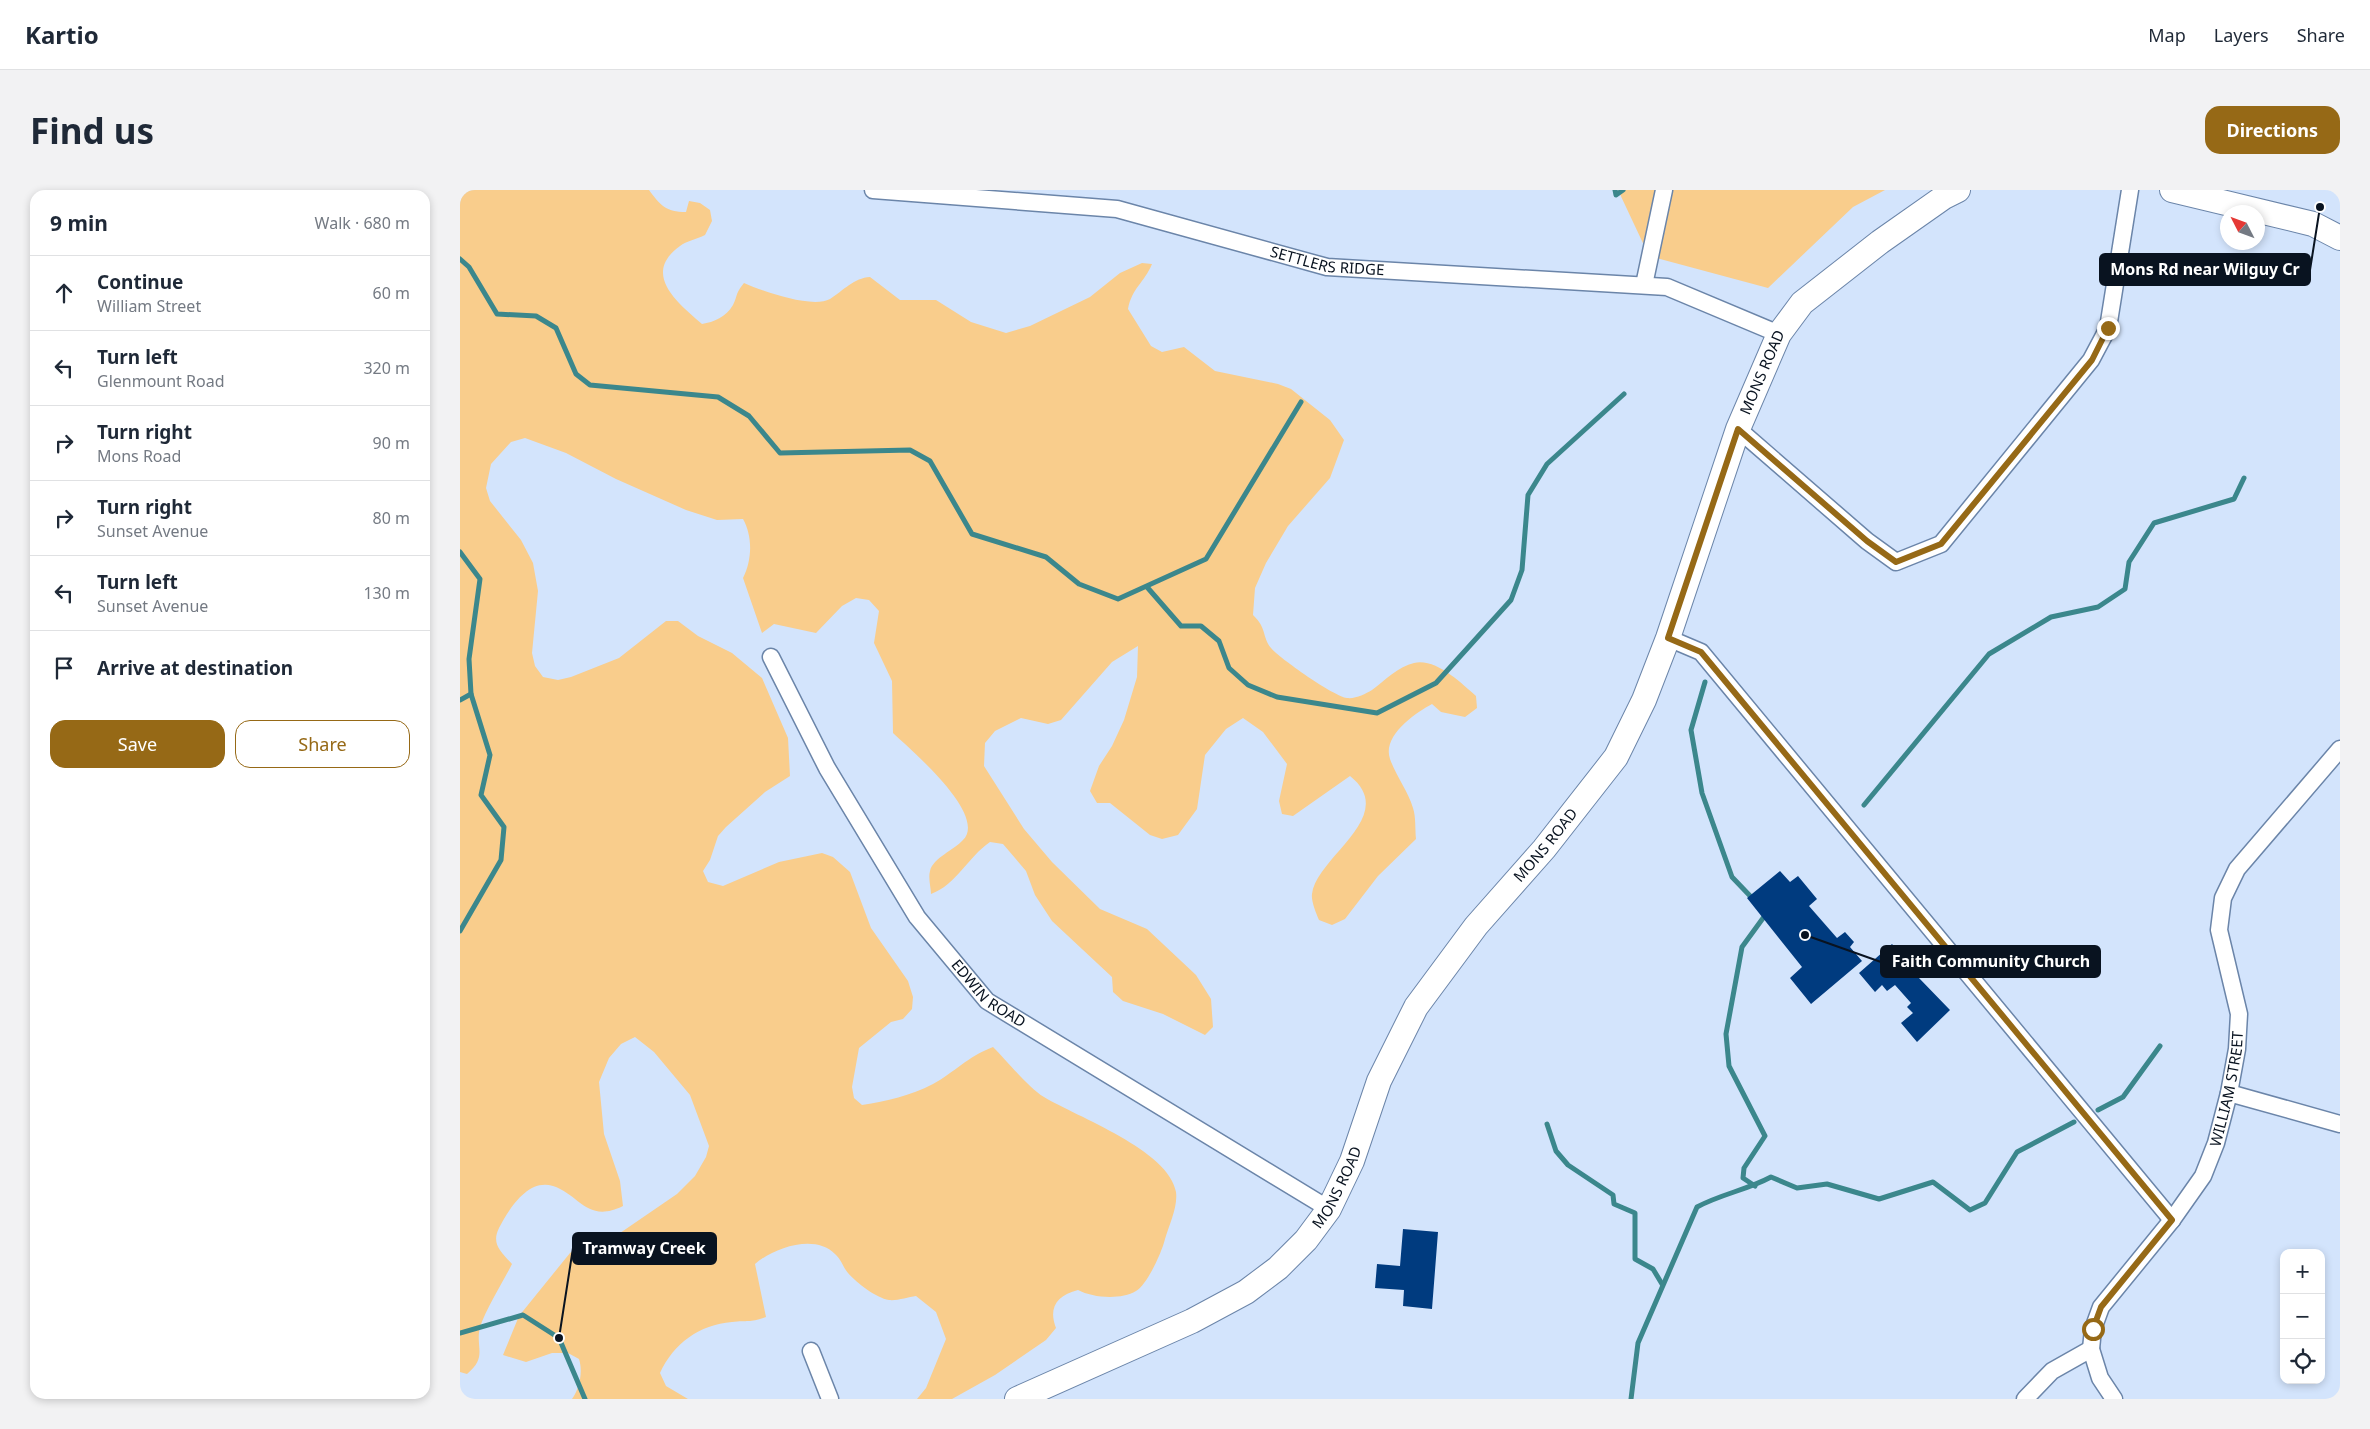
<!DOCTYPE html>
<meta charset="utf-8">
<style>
body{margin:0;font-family:"Noto Sans",sans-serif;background:#f2f2f3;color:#1f2937}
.controls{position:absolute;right:15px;bottom:15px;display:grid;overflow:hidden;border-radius:10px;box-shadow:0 2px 8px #0003}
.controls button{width:45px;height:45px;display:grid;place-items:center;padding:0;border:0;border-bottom:1px solid #e0e1e3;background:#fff;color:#1f2937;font:25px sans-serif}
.compass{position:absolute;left:1760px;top:15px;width:45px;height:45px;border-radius:50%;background:#fff;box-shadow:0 2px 8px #0003;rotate:312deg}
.stop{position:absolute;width:15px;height:15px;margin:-11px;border:4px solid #966916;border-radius:50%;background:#fff}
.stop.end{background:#966916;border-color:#fff;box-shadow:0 1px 5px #0008}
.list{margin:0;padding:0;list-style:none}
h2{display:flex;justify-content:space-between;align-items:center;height:65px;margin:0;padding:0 20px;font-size:21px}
h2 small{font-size:16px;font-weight:400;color:#747a83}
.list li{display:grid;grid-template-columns:32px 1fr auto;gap:15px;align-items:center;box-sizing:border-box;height:75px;padding:0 20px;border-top:1px solid #e0e1e3}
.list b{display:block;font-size:19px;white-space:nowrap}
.list p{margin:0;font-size:16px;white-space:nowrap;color:#747a83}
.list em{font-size:16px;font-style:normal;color:#747a83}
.actions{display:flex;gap:10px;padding:15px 20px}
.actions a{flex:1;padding:11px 0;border:1px solid #966916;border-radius:15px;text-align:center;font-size:18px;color:#966916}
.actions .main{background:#966916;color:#fff}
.icon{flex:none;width:28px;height:28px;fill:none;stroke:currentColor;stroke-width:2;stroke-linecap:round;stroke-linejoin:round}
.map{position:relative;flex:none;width:1880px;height:1209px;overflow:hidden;border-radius:15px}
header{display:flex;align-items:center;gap:30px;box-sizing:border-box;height:70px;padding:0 25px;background:#fff;border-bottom:1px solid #e0e1e3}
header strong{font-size:24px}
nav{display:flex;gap:28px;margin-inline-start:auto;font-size:18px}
.intro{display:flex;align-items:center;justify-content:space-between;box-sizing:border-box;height:120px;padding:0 30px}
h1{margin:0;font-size:35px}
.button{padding:12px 22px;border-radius:15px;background:#966916;color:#fff;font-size:18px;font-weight:700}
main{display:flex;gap:30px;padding:0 30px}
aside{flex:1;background:#fff;border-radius:15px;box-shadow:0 2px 8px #0003}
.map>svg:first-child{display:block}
.green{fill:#f9cd8c}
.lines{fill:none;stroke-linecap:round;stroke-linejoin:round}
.stream{stroke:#3b878c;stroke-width:5}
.building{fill:#003b7f}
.minor-casing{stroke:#6b85a9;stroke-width:19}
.secondary-casing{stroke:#6b85a9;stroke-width:26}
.minor{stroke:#fff;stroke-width:16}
.secondary{stroke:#fff;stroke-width:24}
.route{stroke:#966916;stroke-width:6}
.labels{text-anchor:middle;stroke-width:5;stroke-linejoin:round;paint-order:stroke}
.street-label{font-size:15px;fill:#091320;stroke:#fff}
.leader{fill:none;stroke:#091320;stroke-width:2}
.callout-dot{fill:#091320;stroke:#fff;stroke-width:2}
.callout{fill:#091320;stroke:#091320;stroke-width:2}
.callout-label{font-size:16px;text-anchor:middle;font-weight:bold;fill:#fff}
</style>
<header>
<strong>Kartio</strong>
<nav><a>Map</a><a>Layers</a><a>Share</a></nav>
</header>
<div class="intro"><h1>Find us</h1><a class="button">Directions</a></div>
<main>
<aside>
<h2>9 min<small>Walk · 680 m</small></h2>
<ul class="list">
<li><svg class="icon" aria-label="ahead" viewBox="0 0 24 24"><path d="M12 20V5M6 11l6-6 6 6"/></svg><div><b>Continue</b><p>William Street</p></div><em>60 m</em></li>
<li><svg class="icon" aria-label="left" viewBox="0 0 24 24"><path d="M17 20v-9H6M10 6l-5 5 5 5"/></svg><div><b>Turn left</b><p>Glenmount Road</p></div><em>320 m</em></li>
<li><svg class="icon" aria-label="right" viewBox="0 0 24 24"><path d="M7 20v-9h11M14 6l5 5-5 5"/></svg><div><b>Turn right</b><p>Mons Road</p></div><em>90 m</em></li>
<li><svg class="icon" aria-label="right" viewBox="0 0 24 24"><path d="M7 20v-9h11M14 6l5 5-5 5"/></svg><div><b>Turn right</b><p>Sunset Avenue</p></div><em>80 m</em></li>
<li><svg class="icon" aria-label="left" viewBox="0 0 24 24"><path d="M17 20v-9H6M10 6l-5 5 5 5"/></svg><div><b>Turn left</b><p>Sunset Avenue</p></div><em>130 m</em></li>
<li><svg class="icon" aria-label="arrive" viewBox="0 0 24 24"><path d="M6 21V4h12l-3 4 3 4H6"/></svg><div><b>Arrive at destination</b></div></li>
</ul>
<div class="actions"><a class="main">Save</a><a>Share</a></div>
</aside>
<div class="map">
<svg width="1880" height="1209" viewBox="0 0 1880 1209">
<rect width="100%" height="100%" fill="#d3e4fc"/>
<g class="green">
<path d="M0 0H189C200 15 206 22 226 22L229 11 240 13 250 20 252 31 245 45C237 49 226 51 220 56 181 84 218 113 242 134 254 132 266 127 273 115 278 105 275 104 284 93 302 101 352 119 370 109 384 100 394 88 410 87L440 110H476L511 132 546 143 570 136 630 107 660 83 682 73 692 74C684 93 672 98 668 119L691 156 702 162 724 157 755 181 818 194 831 199 870 230 884 250 870 288 828 336 806 373 795 398 793 425C807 438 802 447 811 458 819 468 875 507 887 508 896 509 905 504 912 500 924 491 939 476 954 473 976 468 1001 493 1016 506L1017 518 1005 527 981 522 972 514C955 523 922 546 930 569 936 586 948 601 953 618 956 627 955 639 956 649L918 686 885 729 872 735 859 730C856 723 851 711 852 704 856 667 940 626 890 586L833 626 822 624 819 611 827 574 803 542 783 528 766 539 745 565 737 619 718 645 702 649 690 645 650 613H637L630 601 639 576 652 556 664 530 677 487 678 456 652 472 601 530 588 534 561 528 535 541 525 553 524 576 564 639 592 672 640 719 687 739 736 785 751 809 753 837 745 845 703 824 663 811 653 802 652 787 592 731 575 705 566 681 543 654 530 652C508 667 496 695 471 704 471 698 468 688 470 681 473 668 494 660 503 650 528 625 451 560 433 543L432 491 414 453 419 421 409 410 396 408 382 416 356 443 314 434 302 443 283 388C292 370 293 347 283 329L257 330 226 320 156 289 106 263 65 248 51 252 31 274 26 298 30 311 61 350 73 373 78 401 72 463 75 476 83 487 98 490 111 487 159 468 206 431H218L238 446 272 463 302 488 328 548 330 586 305 602 266 637 258 646 250 670 243 681 248 692 263 696 319 672 362 663 373 667 390 682 411 738 448 791 453 807 452 819 443 829 431 832 399 858 392 897 394 908 402 915C427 911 450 906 473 894 495 882 507 867 533 857 547 871 568 897 584 907 617 927 709 960 716 1002 718 1017 709 1035 705 1049 702 1062 687 1095 676 1101 661 1110 633 1108 618 1100 597 1105 588 1118 596 1138L586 1150 535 1185 492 1209H457L466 1198 486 1149 476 1122 456 1106C448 1107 437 1111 429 1110 416 1108 397 1093 388 1083 383 1077 381 1069 375 1064 355 1043 313 1058 295 1074L306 1127C290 1133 288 1130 272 1132 239 1135 214 1153 200 1183L206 1196 228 1209H112C120 1198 123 1181 119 1169L108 1163H92L66 1172 43 1165 59 1126 110 1063 120 1056 144 1054 217 1004 235 986 246 967 249 956 230 905 194 862 175 847 161 854 149 868 139 892 144 944 160 991 163 1016C127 1034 119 1004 93 996 68 988 49 1019 39 1038 31 1054 41 1062 52 1074 43 1092 26 1119 20 1137 15 1158 28 1166 7 1184L0 1182Z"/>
<polygon points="1158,0 1425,0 1393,17 1308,98 1189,66"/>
</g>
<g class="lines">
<g class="stream">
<polyline points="1155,0 1156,5 1163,0"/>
<polyline points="0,69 9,77 37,124 76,126 96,138 116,184 130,195 258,207 289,226 320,263 450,260 470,271 512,344 586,367 619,394 658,409 746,369 841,212"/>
<polyline points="0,362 20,389 9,469 11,504 30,565 21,605 44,637 41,670 0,741"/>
<polyline points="687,397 721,436 741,436 759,451 769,478 788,495 817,507 917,523 976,493 1051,410 1062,380 1068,305 1087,274 1164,204"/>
<polyline points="1245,492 1231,540 1242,603 1272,687 1294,710"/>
<polyline points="0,510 11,504"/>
<polyline points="1404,615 1529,464 1591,427 1638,417 1665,399 1669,372 1694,333 1774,309 1784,288"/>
<polyline points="1638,920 1663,907 1700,856"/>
<polyline points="1087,934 1096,961 1108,975 1153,1005 1154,1014 1175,1023 1175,1069 1193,1079 1202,1094"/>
<polyline points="1295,996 1283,988 1284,978 1305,946 1269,876 1266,844 1282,757 1306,724 1304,722"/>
<polyline points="0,1143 63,1125 99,1148 125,1209"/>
<path d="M1171 1209 1178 1153 1237 1017C1261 1004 1287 1000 1311 987L1337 998 1367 994 1419 1009 1473 992 1510 1020 1525 1013 1557 962 1614 932"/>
</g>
</g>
<g class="building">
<polygon points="1320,681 1330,692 1338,686 1357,709 1349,716 1377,748 1385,742 1394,752 1390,757 1402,771 1351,814 1330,788 1342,777 1287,708"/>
<polygon points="1432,754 1460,785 1458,787 1490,820 1457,852 1441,833 1453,823 1447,817 1451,813 1435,795 1427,801 1422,795 1415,802 1399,783"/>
<polygon points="943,1039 978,1042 972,1119 943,1116 944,1100 915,1098 917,1074 940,1076"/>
</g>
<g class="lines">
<g class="minor-casing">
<g id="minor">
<path id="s1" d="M413 0 657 19 867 77 1207 97 1319 144"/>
<polyline points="1184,95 1204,0"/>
<polyline points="1278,239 1407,351 1436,372 1481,354 1631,170 1648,138 1670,0"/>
<polyline points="1208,448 1241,462 1712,1030"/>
<path id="s2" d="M311 467 367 578 457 727 527 811 869 1019"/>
<polyline points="1769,903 1880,934"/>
<polyline points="351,1161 370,1209"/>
<polyline points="1565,1209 1592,1181 1631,1159"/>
<path id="s3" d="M1654 1209 1640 1188 1631 1159 1633 1139 1641 1117 1712 1030 1743 986 1756 953 1769 903 1777 859 1779 824 1759 740 1763 708 1777 679 1880 559"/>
</g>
</g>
<g class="secondary-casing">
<g id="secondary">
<polyline points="1712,0 1853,34 1880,48"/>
<path id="s4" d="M557 1209 732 1131 786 1102 818 1078 846 1050 869 1019 892 971 919 891 956 817 1016 736 1084 659 1156 567 1184 510 1208 448 1278 239 1319 144 1342 113 1420 52 1484 7 1498 0"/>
</g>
</g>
<use href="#minor" class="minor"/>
<use href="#secondary" class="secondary"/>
</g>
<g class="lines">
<polyline class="route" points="1633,1139 1641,1117 1712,1030 1241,462 1208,448 1278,239 1407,351 1436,372 1481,354 1632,170 1648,138"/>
</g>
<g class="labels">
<g class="street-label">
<text dy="5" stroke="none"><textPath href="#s1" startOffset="462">SETTLERS RIDGE</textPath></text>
<text dy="5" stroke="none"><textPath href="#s4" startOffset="1324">MONS ROAD</textPath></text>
<text dy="5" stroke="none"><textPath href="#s4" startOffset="799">MONS ROAD</textPath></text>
<text dy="5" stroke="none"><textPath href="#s2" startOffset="404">EDWIN ROAD</textPath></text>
<text dy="5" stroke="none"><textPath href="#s3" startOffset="356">WILLIAM STREET</textPath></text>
<text dy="5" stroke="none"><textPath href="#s4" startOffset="394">MONS ROAD</textPath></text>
</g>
</g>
<path class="leader" d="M1860 17L1850 80M1345 745L1421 772M99 1148L113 1058"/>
<g class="callout-dot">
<circle cx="1860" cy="17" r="5"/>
<circle cx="1345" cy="745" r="5"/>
<circle cx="99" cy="1148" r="5"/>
</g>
<g class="callout">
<rect x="1640" y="64" width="210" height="31" rx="5"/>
<rect x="1421" y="756" width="219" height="31" rx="5"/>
<rect x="113" y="1043" width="143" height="31" rx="5"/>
</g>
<g class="callout-label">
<text x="1745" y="85">Mons Rd near Wilguy Cr</text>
<text x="1531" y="777">Faith Community Church</text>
<text x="184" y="1064">Tramway Creek</text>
</g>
</svg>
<div class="controls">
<button>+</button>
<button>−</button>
<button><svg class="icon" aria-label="locate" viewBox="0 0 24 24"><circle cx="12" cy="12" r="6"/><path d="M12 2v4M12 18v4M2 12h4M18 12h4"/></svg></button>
</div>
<svg class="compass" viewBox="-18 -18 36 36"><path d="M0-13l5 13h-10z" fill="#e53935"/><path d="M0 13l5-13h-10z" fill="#747a83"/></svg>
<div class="stop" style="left:1633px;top:1139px"></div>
<div class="stop end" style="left:1648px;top:138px"></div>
</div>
</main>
